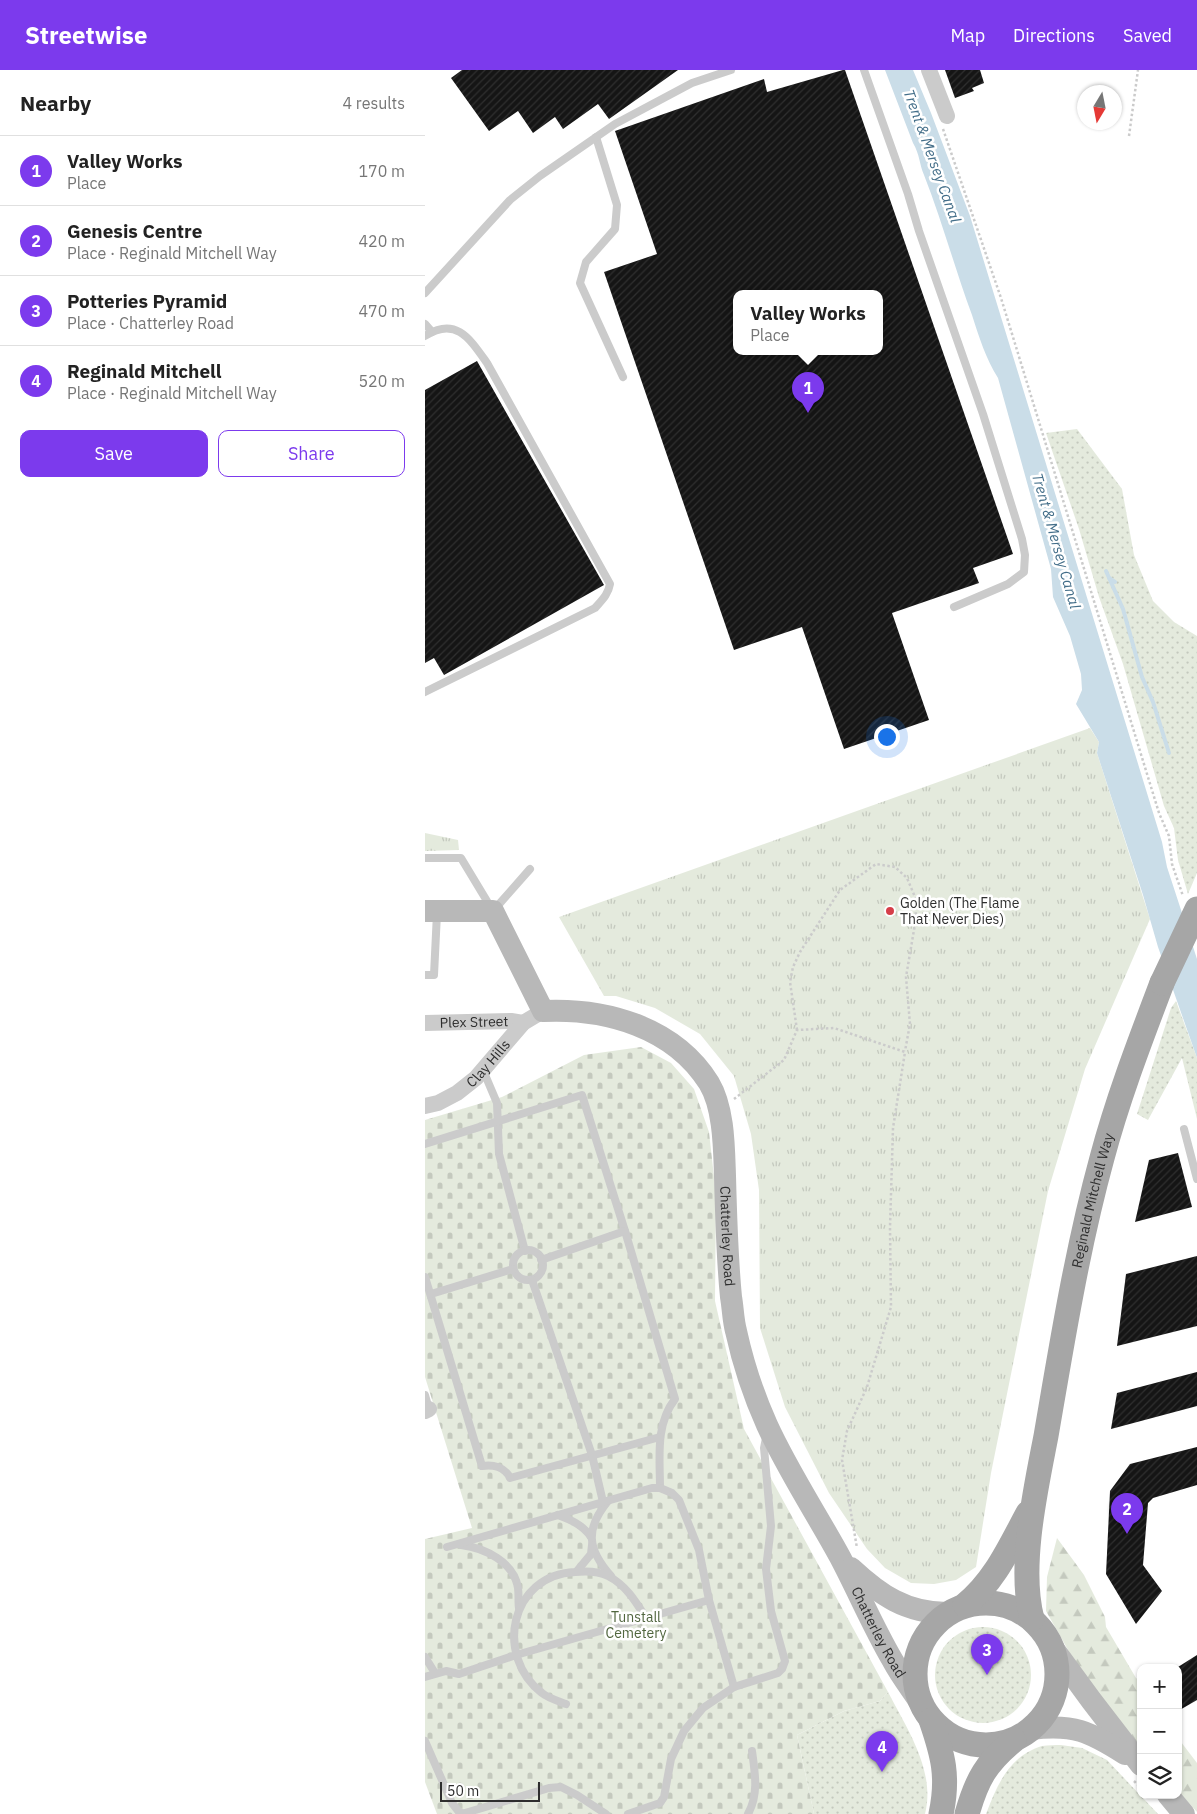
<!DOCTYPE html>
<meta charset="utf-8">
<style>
body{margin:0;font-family:"IBM Plex Sans",sans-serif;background:#f6f6f6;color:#222}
.controls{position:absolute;right:15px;bottom:15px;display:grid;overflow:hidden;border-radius:10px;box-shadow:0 1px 4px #0004}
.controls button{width:45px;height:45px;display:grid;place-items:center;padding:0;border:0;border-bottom:1px solid #e0e0e0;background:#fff;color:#222;font:25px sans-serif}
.compass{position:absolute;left:652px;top:15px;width:45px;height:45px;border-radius:50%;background:#fff;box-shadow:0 1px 4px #0004;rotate:190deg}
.scale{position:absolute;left:15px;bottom:12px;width:100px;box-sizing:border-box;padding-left:5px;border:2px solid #2e2e2e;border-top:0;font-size:14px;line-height:18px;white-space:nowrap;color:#2e2e2e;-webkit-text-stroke:4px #fff;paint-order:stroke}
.you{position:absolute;left:461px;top:666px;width:18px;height:18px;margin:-12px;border:4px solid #fff;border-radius:50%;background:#1a73e8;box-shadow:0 0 0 8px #1a73e833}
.badge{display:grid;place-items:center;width:32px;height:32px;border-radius:50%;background:#7c3aed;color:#fff;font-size:16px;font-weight:700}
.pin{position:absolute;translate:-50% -41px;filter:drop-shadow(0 1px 2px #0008)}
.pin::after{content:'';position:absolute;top:26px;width:18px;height:15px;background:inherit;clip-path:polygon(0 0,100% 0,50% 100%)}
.popup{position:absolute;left:308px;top:220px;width:150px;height:65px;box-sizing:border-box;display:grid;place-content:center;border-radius:10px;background:#fff;filter:drop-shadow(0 1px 4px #0005);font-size:16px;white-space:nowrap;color:#767676}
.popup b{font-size:19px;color:#222}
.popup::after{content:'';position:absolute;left:50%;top:100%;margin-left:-10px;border:10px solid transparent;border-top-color:#fff}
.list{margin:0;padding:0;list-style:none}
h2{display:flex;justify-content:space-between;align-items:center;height:65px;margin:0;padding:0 20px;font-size:21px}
h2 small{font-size:16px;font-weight:400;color:#767676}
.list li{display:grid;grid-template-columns:32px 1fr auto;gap:15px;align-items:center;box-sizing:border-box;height:70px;padding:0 20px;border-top:1px solid #e0e0e0}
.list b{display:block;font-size:19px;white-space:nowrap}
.list p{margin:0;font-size:16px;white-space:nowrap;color:#767676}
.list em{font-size:16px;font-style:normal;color:#767676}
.actions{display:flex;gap:10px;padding:15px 20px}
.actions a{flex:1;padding:11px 0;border:1px solid #7c3aed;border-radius:10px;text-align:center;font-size:18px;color:#7c3aed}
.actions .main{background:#7c3aed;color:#fff}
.icon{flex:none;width:28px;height:28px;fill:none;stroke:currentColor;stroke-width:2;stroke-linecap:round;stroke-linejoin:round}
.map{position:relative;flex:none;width:772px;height:1744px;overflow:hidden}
header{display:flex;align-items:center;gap:30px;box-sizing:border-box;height:70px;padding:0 25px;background:#7c3aed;color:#fff}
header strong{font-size:24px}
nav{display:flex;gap:28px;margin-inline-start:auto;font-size:18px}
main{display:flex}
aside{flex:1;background:#fff}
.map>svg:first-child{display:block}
.grass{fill:url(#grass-dots)}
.forest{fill:url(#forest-firs)}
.cemetery{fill:url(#cemetery-stones)}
.park{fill:url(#park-tufts)}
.water{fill:#cadde8}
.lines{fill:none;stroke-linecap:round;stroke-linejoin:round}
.stream{stroke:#cadde8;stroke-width:4}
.building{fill:url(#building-hatch);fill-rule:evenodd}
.path{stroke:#cbcbcb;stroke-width:2.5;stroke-dasharray:2.5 2.5;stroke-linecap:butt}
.lane{stroke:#cbcbcb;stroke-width:8}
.street{stroke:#cbcbcb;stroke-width:16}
.secondary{stroke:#b8b8b8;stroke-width:22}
.primary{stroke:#a6a6a6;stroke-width:25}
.primary-bridge{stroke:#a6a6a6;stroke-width:25}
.poi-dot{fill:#d63e49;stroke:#fff;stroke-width:2}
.labels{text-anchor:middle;stroke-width:5;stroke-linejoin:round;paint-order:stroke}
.poi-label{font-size:14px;fill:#2e2e2e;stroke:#fff;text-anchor:start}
.street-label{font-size:14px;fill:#2e2e2e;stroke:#fff}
.park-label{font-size:14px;fill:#51663f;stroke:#fff}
.water-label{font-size:15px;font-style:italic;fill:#436e89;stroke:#fff}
</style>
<header>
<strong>Streetwise</strong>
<nav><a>Map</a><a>Directions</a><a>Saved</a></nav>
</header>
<main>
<aside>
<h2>Nearby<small>4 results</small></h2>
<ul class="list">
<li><span class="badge">1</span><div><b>Valley Works</b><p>Place</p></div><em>170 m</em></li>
<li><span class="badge">2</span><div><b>Genesis Centre</b><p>Place · Reginald Mitchell Way</p></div><em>420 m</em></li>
<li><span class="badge">3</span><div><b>Potteries Pyramid</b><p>Place · Chatterley Road</p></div><em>470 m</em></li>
<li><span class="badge">4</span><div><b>Reginald Mitchell</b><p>Place · Reginald Mitchell Way</p></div><em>520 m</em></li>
</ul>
<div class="actions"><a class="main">Save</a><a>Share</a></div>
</aside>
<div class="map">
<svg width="772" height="1744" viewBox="0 0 772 1744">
<defs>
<pattern id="grass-dots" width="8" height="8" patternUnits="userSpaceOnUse" patternTransform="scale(1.25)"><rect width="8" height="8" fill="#e4eadd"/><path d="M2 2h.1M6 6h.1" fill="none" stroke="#c4c9be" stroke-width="1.8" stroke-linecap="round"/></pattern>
<pattern id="forest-firs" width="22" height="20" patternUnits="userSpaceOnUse" patternTransform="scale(1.25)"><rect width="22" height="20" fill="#e4eadd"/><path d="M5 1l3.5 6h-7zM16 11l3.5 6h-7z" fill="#c4c9be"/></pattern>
<pattern id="cemetery-stones" width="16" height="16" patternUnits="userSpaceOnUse" patternTransform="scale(1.25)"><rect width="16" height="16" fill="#e4eadd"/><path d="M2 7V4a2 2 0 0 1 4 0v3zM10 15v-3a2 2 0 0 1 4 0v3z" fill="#c4c9be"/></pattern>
<pattern id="park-tufts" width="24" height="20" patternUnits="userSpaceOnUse" patternTransform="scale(1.25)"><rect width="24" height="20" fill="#e4eadd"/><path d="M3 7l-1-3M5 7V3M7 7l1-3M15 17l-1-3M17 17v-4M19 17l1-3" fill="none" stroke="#c4c9be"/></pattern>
<pattern id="building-hatch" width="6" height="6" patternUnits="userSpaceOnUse" patternTransform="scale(1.25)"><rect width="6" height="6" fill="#151515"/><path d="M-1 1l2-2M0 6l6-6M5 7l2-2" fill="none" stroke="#2f2f2f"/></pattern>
</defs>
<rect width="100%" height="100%" fill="#fff"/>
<g class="grass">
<polygon points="652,359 697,419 709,485 728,531 749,552 772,566 772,803 763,824 753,790 749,758 739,736 698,594 674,527 654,459 621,363"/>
<polygon points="751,931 772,988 772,1049 757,988 723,1050 712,1044 746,938"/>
<circle cx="558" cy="1605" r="48"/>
<path d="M463 1622C482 1659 511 1701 500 1744H389L372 1665 419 1641 455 1631Z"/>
<path d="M636 1675 657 1678 682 1690 733 1744H561C572 1715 584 1686 617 1676 623 1675 630 1675 636 1675Z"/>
</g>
<g class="forest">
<polygon points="632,1468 659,1505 680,1547 681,1557 711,1608 716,1612 716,1678 651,1594 621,1541 622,1507"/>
<polygon points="753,1668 772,1693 772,1742 753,1721"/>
</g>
<polygon class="cemetery" points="216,977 246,993 269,1019 284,1062 291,1125 290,1231 319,1359 463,1622 455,1631 419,1641 372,1665 389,1744 12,1744 0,1712 0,1469 47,1458 0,1307 0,1050 77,1027 159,985"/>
<g class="park">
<polygon points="665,658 674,672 672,683 725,849 660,999 623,1121 566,1403 551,1497 531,1510 509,1514 486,1513 460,1498 442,1479 404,1423 360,1337 335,1258 334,1120 326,1064 309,1006 275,964 230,938 191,926 179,926 134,847"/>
<polygon points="0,763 33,770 34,780 0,781"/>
</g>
<path class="water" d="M460 0H488L506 43 545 146 737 772 742 797 772 889V988L733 877 718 825 672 683 674 672 651 634 657 620 656 604 645 566 628 527 626 499 573 308C561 289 554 267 547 245 530 199 517 151 499 105 494 93 495 85 488 73Z"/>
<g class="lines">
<g class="stream">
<polyline points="681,501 698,539 717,607 728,632 744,683"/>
<polyline points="684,508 690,512"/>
</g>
</g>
<g class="building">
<polygon points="37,0 253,0 184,49 173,34 138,59 130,47 108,63 93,41 64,61 26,8"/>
<path d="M418 0H420L588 484 548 498 554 513 467 543 504 650 419 679 377 557 309 580 179 202 232 184 190 61 339 9 342 22ZM312 224H454V282H312Z"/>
<polygon points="520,0 555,0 559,13 547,18 549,21 530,28"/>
<polygon points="52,291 179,515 19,605 9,588 0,593 0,320"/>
<polygon points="753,1083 767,1137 710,1152 724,1090"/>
<polygon points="772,1186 772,1256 692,1276 701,1204"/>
<polygon points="772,1302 772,1336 686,1359 692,1323"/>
<polygon points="772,1377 772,1415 728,1428 723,1433 718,1495 737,1521 711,1554 681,1504 685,1421 705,1394"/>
<polygon points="772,1585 772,1630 753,1641 753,1597"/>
</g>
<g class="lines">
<g class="path">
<polyline points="518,59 576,228 734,743 744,766 747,794 758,826"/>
<polyline points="704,66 713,0"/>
<polyline points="372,960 365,912 368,897 375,882 415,820 451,794 470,797 482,808 490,827 491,848 481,907 485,954 480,981"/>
<polyline points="309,1029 359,990 372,960 409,958 480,982 468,1058 465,1157 466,1237 442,1317 422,1361 417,1390 432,1478"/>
<polyline points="709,1711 716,1718"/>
</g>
<g class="lane">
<polyline points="439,0 483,124 494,161 558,344 597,469 600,485 599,502 583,514 529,537"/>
<polyline points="171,67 192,135 190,159 161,192 155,213 198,307"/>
<polyline points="0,223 85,130 115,106 190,54 267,13 306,0"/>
<polyline points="0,254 7,262"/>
<path d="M0 266C31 246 45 269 62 293L185 514C183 525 177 530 170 538L0 622"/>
<polyline points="0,788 36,788 68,841 105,799"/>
<polyline points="0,905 9,905 12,843"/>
<polyline points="58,1000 72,1033 74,1084 100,1181"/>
<polyline points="759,1059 772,1109"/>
<path d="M0 1074 157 1025 200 1161 250 1329C230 1355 235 1388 235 1418"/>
<circle cx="103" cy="1195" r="15"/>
<polyline points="116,1190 200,1161"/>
<path d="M0 1207 57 1396C68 1394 80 1397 85 1408L235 1367"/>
<polyline points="107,1210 167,1385 178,1432"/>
<polyline points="6,1224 88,1199"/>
<polyline points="0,1325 4,1339"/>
<path d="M183 1431C160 1459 162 1479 186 1506"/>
<path d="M133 1445C146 1450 158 1455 166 1467"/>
<path d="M36 1475C60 1478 89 1492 93 1518 94 1525 93 1532 94 1538"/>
<polyline points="152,1501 166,1484 167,1475"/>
<polyline points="284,1530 309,1617"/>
<polyline points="0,1587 10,1603"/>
<polyline points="0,1607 21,1601 34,1604 91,1585 284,1530 274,1480 254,1430 247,1423 235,1418 227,1418 22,1477"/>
<path d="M141 1634C133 1631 123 1628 117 1623 69 1586 85 1505 150 1502 160 1501 173 1501 183 1506 201 1515 211 1532 221 1548"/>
<polyline points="0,1671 27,1733 34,1742 40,1744"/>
<polyline points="40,1743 124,1718 136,1717 152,1725 181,1744"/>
<polyline points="203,1744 235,1733 239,1727 246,1689 259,1661 278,1638 309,1617 353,1603 357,1599 360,1591 346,1541 341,1499 346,1456 339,1378 341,1368"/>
<path d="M323 1744C334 1724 330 1703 327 1681"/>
</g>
<g class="street">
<polyline points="504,0 522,46"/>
<path id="s1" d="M0 953 86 951 98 953"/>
<path id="s2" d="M0 1036 13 1033 32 1023 51 1008 98 953 118 941"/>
<polyline points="0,1341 4,1339"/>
</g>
<g class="secondary">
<path id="s3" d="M0 841H68L118 941C181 938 249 957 284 1013 299 1038 299 1077 300 1106 301 1146 302 1186 306 1227 308 1238 308 1250 311 1261 318 1293 328 1324 342 1355 363 1401 391 1443 415 1487 433 1521 448 1557 468 1591 476 1606 487 1620 496 1634"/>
<path d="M426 1498C455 1525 481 1543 522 1543"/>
<polyline points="628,1578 666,1630 716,1695"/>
<path d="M606 1659C649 1654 664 1661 700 1684"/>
<polyline points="743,1725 759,1744"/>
</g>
<g class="primary">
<circle cx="561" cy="1604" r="71"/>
<path d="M540 1535C570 1511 585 1476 603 1443"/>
<path id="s4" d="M607 1549C593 1497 611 1418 621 1366 637 1273 652 1179 677 1088 693 1028 715 971 737 913"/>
<path d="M506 1650C518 1685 524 1707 516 1744"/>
<path d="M542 1744C552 1709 561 1693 589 1670"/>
</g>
<polyline class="primary-bridge" points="737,913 772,839"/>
</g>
<circle class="poi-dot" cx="465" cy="841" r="5"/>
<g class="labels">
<g class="poi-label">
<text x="475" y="838">Golden (The Flame<tspan x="475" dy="16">That Never Dies)</tspan></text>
</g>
<g class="street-label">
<text dy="5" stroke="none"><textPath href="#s1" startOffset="49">Plex Street</textPath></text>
<text dy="5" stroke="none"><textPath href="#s2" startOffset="78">Clay Hills</textPath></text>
<text dy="5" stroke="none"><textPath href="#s4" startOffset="425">Reginald Mitchell Way</textPath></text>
<text dy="5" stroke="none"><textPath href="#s3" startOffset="525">Chatterley Road</textPath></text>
<text dy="5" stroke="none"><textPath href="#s3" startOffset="955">Chatterley Road</textPath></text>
</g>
<g class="park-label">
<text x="211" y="1552">Tunstall<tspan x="211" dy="16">Cemetery</tspan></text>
</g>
<g class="water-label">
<text transform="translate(507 86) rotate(70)" y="5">Trent &amp; Mersey Canal</text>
<text transform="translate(631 471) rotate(74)" y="5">Trent &amp; Mersey Canal</text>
</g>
</g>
</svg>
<div class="controls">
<button>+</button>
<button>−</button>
<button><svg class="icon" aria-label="layers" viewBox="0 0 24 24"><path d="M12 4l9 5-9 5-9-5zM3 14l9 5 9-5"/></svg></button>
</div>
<svg class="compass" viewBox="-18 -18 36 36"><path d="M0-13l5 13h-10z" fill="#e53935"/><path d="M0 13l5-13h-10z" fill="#767676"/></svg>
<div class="scale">50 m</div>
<div class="you"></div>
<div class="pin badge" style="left:383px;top:343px">1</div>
<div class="popup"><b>Valley Works</b>Place</div>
<div class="pin badge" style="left:702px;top:1464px">2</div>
<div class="pin badge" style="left:562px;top:1605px">3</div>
<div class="pin badge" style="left:457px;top:1702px">4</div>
</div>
</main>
